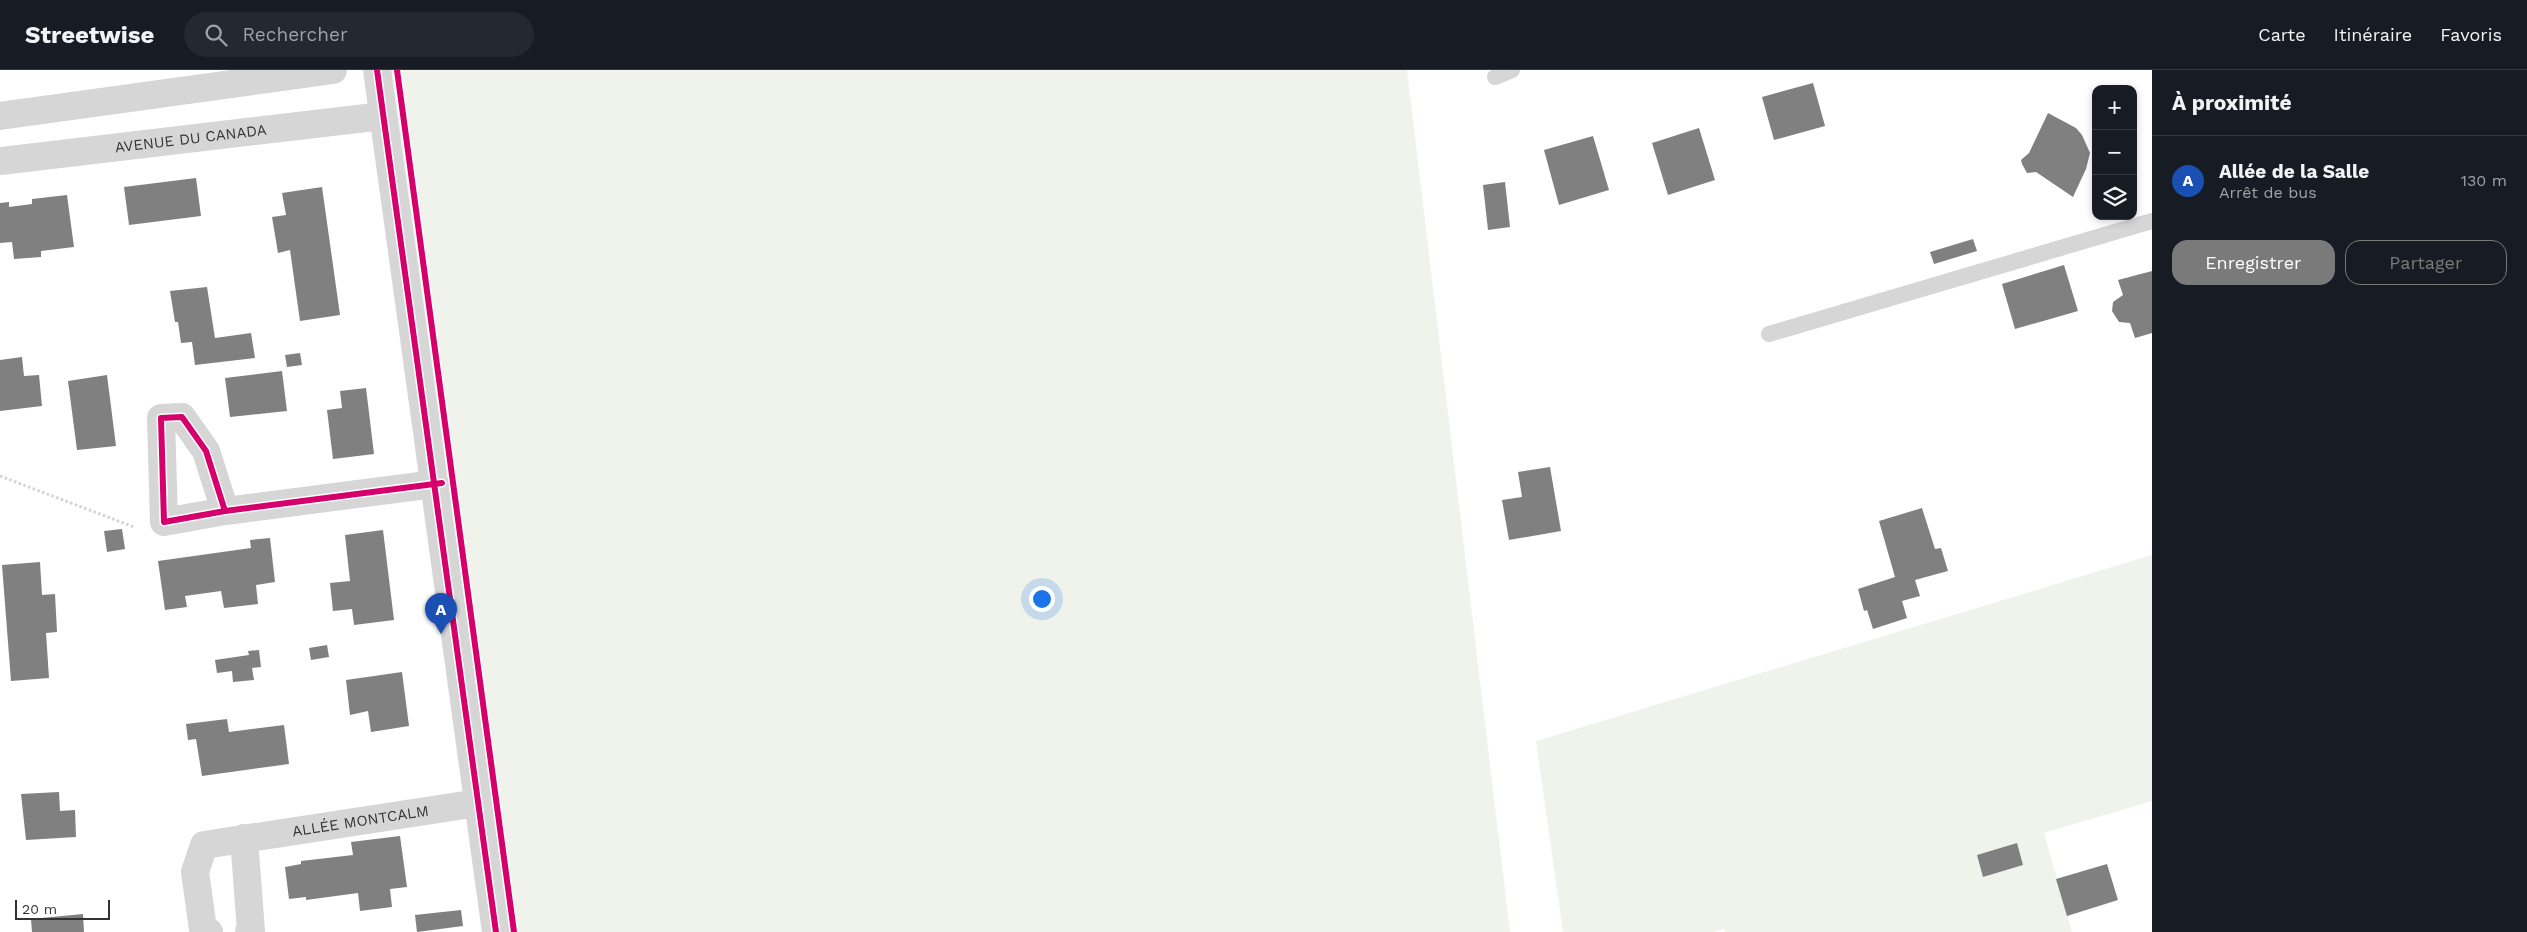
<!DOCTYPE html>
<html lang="fr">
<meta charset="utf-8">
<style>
body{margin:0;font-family:"Work Sans",sans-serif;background:#242831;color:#f1f3f6}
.controls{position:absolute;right:15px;top:15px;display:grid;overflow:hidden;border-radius:10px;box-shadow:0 2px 8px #0003}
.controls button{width:45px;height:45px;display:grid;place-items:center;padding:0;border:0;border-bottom:1px solid #363941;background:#171b24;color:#f1f3f6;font:25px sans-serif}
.scale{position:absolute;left:15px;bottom:12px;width:95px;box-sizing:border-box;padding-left:5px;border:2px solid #323232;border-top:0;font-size:14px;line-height:18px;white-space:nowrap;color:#323232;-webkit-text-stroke:4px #fff;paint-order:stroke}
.you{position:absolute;left:1041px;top:528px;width:18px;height:18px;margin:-12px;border:4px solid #fff;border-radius:50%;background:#1a73e8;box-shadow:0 0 0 8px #1a73e833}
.badge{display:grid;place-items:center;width:32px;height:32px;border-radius:50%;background:#7a7a7a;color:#fff;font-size:16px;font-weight:700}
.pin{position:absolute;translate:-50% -41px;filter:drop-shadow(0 1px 2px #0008)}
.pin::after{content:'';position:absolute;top:26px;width:18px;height:15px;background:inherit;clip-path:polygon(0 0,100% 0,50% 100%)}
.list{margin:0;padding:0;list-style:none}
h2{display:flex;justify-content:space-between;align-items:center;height:65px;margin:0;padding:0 20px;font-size:21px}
h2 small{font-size:16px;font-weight:400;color:#9ea1a6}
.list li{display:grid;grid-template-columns:32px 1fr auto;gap:15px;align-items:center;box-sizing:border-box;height:90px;padding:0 20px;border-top:1px solid #363941}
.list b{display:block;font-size:19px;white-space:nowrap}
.list p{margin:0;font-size:16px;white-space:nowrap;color:#9ea1a6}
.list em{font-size:16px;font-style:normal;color:#9ea1a6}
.actions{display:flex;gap:10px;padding:15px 20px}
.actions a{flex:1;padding:11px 0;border:1px solid #7a7a7a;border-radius:15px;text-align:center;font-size:18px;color:#7a7a7a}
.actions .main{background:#7a7a7a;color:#fff}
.icon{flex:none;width:28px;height:28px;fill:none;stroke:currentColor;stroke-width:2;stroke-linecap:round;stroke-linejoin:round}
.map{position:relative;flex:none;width:2152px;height:862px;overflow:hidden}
header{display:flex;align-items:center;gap:30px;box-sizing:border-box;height:70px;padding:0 25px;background:#171b24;border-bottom:1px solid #363941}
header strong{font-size:24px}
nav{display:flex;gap:28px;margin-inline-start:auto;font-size:18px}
.search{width:350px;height:45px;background:#242831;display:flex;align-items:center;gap:12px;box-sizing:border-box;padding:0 18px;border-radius:28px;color:#9ea1a6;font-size:19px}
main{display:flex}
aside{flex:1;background:#171b24}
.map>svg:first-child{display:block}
.green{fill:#f0f3ec}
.building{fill:#808080}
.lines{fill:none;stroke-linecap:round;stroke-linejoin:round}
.path{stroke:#d4d4d4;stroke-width:3;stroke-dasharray:2.5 2.5;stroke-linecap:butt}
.service{stroke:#d6d6d6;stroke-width:16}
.minor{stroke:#d6d6d6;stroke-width:28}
.cycleway-casing{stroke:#fff;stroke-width:9}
.cycleway{stroke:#d6006c;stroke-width:6}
.labels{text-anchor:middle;stroke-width:5;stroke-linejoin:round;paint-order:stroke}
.street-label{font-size:15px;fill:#323232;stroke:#fff}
</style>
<header>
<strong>Streetwise</strong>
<div class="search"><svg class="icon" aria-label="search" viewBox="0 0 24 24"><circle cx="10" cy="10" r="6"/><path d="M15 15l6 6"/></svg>Rechercher</div>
<nav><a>Carte</a><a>Itinéraire</a><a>Favoris</a></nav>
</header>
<main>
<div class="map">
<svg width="2152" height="862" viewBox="0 0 2152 862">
<rect width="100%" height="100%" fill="#fff"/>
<g class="green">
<polygon points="377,0 1407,0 1510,862 496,862"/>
<polygon points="2152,485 2152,731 2044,763 2072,862 1725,862 1724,859 1713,862 1563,862 1536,671"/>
</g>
<g class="building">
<polygon points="1813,13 1825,56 1774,70 1762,27"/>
<polygon points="2048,43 2076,58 2082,65 2090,83 2086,99 2073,127 2036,102 2027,103 2022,94 2021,90 2029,83"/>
<polygon points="1699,58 1715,110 1668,125 1652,73"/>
<polygon points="1593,66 1609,120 1559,135 1544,80"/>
<polygon points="196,108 201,146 129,155 124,117"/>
<polygon points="1505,112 1510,157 1488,160 1483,115"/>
<polygon points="322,117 340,245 300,251 290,180 278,183 272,147 286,145 282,123"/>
<polygon points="67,125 74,177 41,181 41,187 14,189 12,172 0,173 0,133 9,132 9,137 32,134 32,129"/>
<polygon points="1973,169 1977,181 1934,194 1930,182"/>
<polygon points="2064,195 2078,241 2015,259 2002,214"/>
<polygon points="2152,201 2152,263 2135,268 2130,253 2119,252 2112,241 2113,232 2123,225 2118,210"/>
<polygon points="207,217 215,268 251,263 255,288 195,295 192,272 181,273 178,252 175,252 170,221"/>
<polygon points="300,283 302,295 287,297 285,285"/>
<polygon points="22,287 24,306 39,305 42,336 0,341 0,290"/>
<polygon points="282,301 287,341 230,347 225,308"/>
<polygon points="107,305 116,376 77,380 68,311"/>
<polygon points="366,318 374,384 333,389 327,340 342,338 340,321"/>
<polygon points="1550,397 1561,461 1509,470 1502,430 1522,427 1518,402"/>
<polygon points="1922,438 1935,479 1941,478 1948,501 1915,510 1920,526 1902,531 1907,548 1873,559 1867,540 1864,541 1858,519 1895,507 1879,451"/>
<polygon points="122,459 125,479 107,482 104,461"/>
<polygon points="383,460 394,550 354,555 352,539 333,541 330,513 350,511 345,465"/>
<polygon points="270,468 275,512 256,515 258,534 224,538 221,521 185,526 187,537 165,540 158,491 251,478 250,470"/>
<polygon points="40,492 42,525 55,524 57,562 46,563 49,608 11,611 2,495"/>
<polygon points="327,575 329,587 311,590 309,578"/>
<polygon points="259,580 261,597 252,598 254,610 233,612 232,601 217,603 215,590 249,585 248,581"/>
<polygon points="402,602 409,656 371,662 368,641 350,645 346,610"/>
<polygon points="227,649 229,662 284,655 289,694 202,706 196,669 188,670 186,654"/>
<polygon points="59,722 60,741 75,740 76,767 26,770 21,724"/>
<polygon points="400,766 407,817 390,819 392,837 360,841 358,823 306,830 306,827 289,829 285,797 301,794 301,791 353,785 351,772"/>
<polygon points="2017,773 2023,795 1983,807 1977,785"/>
<polygon points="2107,794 2118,830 2067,846 2056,809"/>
<polygon points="461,840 463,856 417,862 415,845"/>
<polygon points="83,844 84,862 32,862 31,849"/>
</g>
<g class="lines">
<polyline class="path" points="0,406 134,457"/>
<g class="service">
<polyline points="1495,7 1512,0"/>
<polyline points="1769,264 2152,151"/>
</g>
<g class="minor">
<polyline points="377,0 496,862"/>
<polyline points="0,46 333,0"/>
<path id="s1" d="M0 91 383 46"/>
<polyline points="225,441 164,452 161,348 182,347 206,381 225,441 435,414"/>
<polyline points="244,768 251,861 249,862"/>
<path id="s2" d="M209 862 203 859 195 802 204 775 478 733"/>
</g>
<g class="cycleway-casing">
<g id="cycleway">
<polyline points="377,0 496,862"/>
<polyline points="397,0 514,862"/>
<polyline points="225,441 164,452 161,348 182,347 206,381 225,441 442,413"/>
</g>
</g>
<use href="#cycleway" class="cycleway"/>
</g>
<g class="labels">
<g class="street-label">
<text dy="5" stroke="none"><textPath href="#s1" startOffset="192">AVENUE DU CANADA</textPath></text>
<text dy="5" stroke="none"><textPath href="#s2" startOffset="251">ALLÉE MONTCALM</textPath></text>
</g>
</g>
</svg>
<div class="controls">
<button>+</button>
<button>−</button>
<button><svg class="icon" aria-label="layers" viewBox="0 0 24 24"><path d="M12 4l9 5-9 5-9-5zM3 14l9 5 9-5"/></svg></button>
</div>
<div class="scale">20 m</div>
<div class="you"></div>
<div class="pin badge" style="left:441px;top:564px;background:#1a4fb4">A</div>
</div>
<aside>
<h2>À proximité<small></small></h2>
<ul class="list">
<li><span class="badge" style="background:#1a4fb4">A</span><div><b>Allée de la Salle</b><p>Arrêt de bus</p></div><em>130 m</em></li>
</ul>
<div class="actions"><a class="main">Enregistrer</a><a>Partager</a></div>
</aside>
</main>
